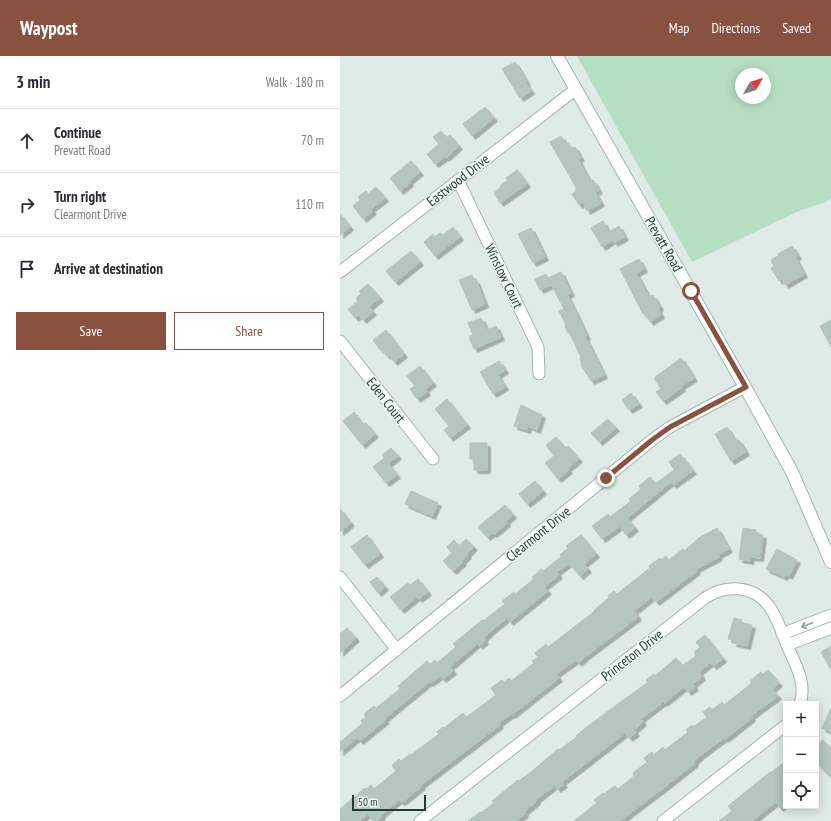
<!DOCTYPE html>
<meta charset="utf-8">
<style>
body{margin:0;font-family:"PT Sans Narrow",sans-serif;background:#f7f7f7;color:#2b2b33}
.controls{position:absolute;right:12px;bottom:12px;display:grid;overflow:hidden;border-radius:0px;box-shadow:0 2px 10px #0003}
.controls button{width:36px;height:36px;display:grid;place-items:center;padding:0;border:0;border-bottom:1px solid #e1e1e2;background:#fff;color:#2b2b33;font:20px sans-serif}
.compass{position:absolute;left:395px;top:12px;width:36px;height:36px;border-radius:50%;background:#fff;box-shadow:0 2px 10px #0003;rotate:51deg}
.scale{position:absolute;left:12px;bottom:10px;width:74px;box-sizing:border-box;padding-left:4px;border:2px solid #1f3c35;border-top:0;font-size:11px;line-height:14px;white-space:nowrap;color:#1f3c35;-webkit-text-stroke:3px #eff8f4;paint-order:stroke}
.stop{position:absolute;width:12px;height:12px;margin:-9px;border:3px solid #885140;border-radius:50%;background:#fff}
.stop.end{background:#885140;border-color:#fff;box-shadow:0 1px 4px #0008}
.list{margin:0;padding:0;list-style:none}
h2{display:flex;justify-content:space-between;align-items:center;height:52px;margin:0;padding:0 16px;font-size:17px}
h2 small{font-size:13px;font-weight:400;color:#7c7c81}
.list li{display:grid;grid-template-columns:26px 1fr auto;gap:12px;align-items:center;box-sizing:border-box;height:64px;padding:0 16px;border-top:1px solid #e1e1e2}
.list b{display:block;font-size:15px;white-space:nowrap}
.list p{margin:0;font-size:13px;white-space:nowrap;color:#7c7c81}
.list em{font-size:13px;font-style:normal;color:#7c7c81}
.actions{display:flex;gap:8px;padding:12px 16px}
.actions a{flex:1;padding:9px 0;border:1px solid #885140;border-radius:0px;text-align:center;font-size:14px;color:#885140}
.actions .main{background:#885140;color:#fff}
.icon{flex:none;width:22px;height:22px;fill:none;stroke:currentColor;stroke-width:2;stroke-linecap:round;stroke-linejoin:round}
.map{position:relative;flex:none;width:491px;height:765px;overflow:hidden}
header{display:flex;align-items:center;gap:24px;box-sizing:border-box;height:56px;padding:0 20px;background:#885140;color:#fff}
header strong{font-size:19px}
nav{display:flex;gap:22px;margin-inline-start:auto;font-size:14px}
main{display:flex}
aside{flex:1;background:#fff}
.map>svg:first-child{display:block}
.green{fill:#b6dec2;fill-rule:evenodd}
.building{fill:#b4c6bf;stroke:#b1c5bd;filter:url(#shadow)}
.lines{fill:none;stroke-linecap:round;stroke-linejoin:round}
.street-casing{stroke:#a2b3ad;stroke-width:13}
.secondary-casing{stroke:#9db7af;stroke-width:14}
.street{stroke:#fff;stroke-width:11}
.secondary{stroke:#fff;stroke-width:12}
.oneway{stroke:#8f9e9a}
.route{stroke:#885140;stroke-width:5}
.labels{text-anchor:middle;stroke-width:3;stroke-linejoin:round;paint-order:stroke}
.street-label{font-size:14px;fill:#1f3c35;stroke:#eff8f4}
</style>
<header>
<strong>Waypost</strong>
<nav><a>Map</a><a>Directions</a><a>Saved</a></nav>
</header>
<main>
<aside>
<h2>3 min<small>Walk · 180 m</small></h2>
<ul class="list">
<li><svg class="icon" aria-label="ahead" viewBox="0 0 24 24"><path d="M12 20V5M6 11l6-6 6 6"/></svg><div><b>Continue</b><p>Prevatt Road</p></div><em>70 m</em></li>
<li><svg class="icon" aria-label="right" viewBox="0 0 24 24"><path d="M7 20v-9h11M14 6l5 5-5 5"/></svg><div><b>Turn right</b><p>Clearmont Drive</p></div><em>110 m</em></li>
<li><svg class="icon" aria-label="arrive" viewBox="0 0 24 24"><path d="M6 21V4h12l-3 4 3 4H6"/></svg><div><b>Arrive at destination</b></div></li>
</ul>
<div class="actions"><a class="main">Save</a><a>Share</a></div>
</aside>
<div class="map">
<svg width="491" height="765" viewBox="0 0 491 765">
<defs>
<filter id="shadow"><feDropShadow dx="3.5" dy="3.5" stdDeviation="0" flood-color="#0004"/></filter>
</defs>
<rect width="100%" height="100%" fill="#dfebe6"/>
<path class="green" d="M237 0H491V142L486 146 461 154 352 206ZM401 18H425V42H401Z"/>
<g class="building">
<polygon points="175,6 187,26 186,27 191,35 180,42 162,13"/>
<polygon points="145,51 154,62 132,80 123,68"/>
<polygon points="101,75 106,82 110,79 119,90 106,102 105,101 95,108 87,98 99,88 93,81"/>
<polygon points="221,80 226,88 228,87 232,92 235,91 241,102 238,103 250,126 253,124 259,134 255,136 261,147 247,155 243,146 239,149 232,138 236,135 235,134 237,133 210,86"/>
<polygon points="71,105 80,116 69,125 70,127 60,135 50,122"/>
<polygon points="177,114 187,128 160,147 154,137 161,131 160,130 168,124 166,122"/>
<polygon points="36,131 45,142 31,153 33,155 23,163 13,150 20,144 18,141 26,135 28,138"/>
<polygon points="0,158 10,171 0,179"/>
<polygon points="263,165 269,176 279,170 285,181 274,187 273,184 262,191 251,172"/>
<polygon points="113,171 120,181 95,200 84,186 93,178 95,181 100,177 103,179"/>
<polygon points="191,172 205,201 193,207 178,178"/>
<polygon points="452,190 458,200 455,201 464,218 445,229 442,223 439,225 431,212 434,210 431,204 439,199 438,198"/>
<polygon points="71,195 80,206 55,226 46,215"/>
<polygon points="299,203 304,213 296,217 309,241 313,239 320,251 318,253 321,259 310,266 305,257 303,258 280,213"/>
<polygon points="221,216 231,237 227,239 247,280 245,281 264,319 251,325 241,309 242,309 240,303 241,302 239,297 229,276 228,277 225,270 226,269 219,255 224,253 208,222"/>
<polygon points="206,218 211,229 200,234 195,223"/>
<polygon points="132,219 134,224 136,224 145,248 132,254 119,224"/>
<polygon points="28,228 40,242 29,251 33,256 23,264 19,259 15,262 8,253 18,245 16,242 21,238 19,235"/>
<polygon points="141,262 147,274 156,270 161,281 134,293 129,281 133,279 128,267"/>
<polygon points="491,264 491,291 480,270"/>
<polygon points="46,274 64,298 54,306 49,299 47,300 41,293 40,294 33,284"/>
<polygon points="341,302 354,322 341,330 342,332 323,345 316,336 321,333 314,322"/>
<polygon points="159,305 165,314 158,319 165,331 153,338 140,316"/>
<polygon points="80,310 93,327 85,333 87,336 77,343 70,333 75,330 67,320"/>
<polygon points="291,337 299,348 289,354 282,344"/>
<polygon points="107,343 127,369 110,382 104,374 109,370 95,353"/>
<polygon points="181,349 202,359 197,374 188,370 187,374 174,370"/>
<polygon points="14,356 23,369 26,367 35,378 22,389 3,365"/>
<polygon points="268,363 276,372 259,386 251,377"/>
<polygon points="387,371 396,386 399,384 406,396 391,405 375,378"/>
<polygon points="216,381 225,392 228,390 239,403 227,413 229,414 218,423 205,407 214,400 206,389"/>
<polygon points="130,387 147,387 147,414 134,414 134,403 130,403"/>
<polygon points="51,392 58,400 49,407 42,399"/>
<polygon points="340,398 353,415 333,429 331,426 287,462 295,472 286,479 280,470 262,483 252,470 268,458 270,461 291,445 289,443 301,433 299,430 310,421 315,428 334,414 329,406"/>
<polygon points="44,402 57,419 46,427 33,411"/>
<polygon points="195,425 203,435 187,448 179,438"/>
<polygon points="71,435 98,447 92,460 65,448"/>
<polygon points="165,449 173,459 166,465 167,467 154,478 152,477 147,481 138,471"/>
<polygon points="0,453 11,467 0,476"/>
<polygon points="377,472 389,493 378,499 379,501 356,513 357,515 316,546 312,541 294,555 298,561 246,600 238,607 236,604 216,618 219,622 172,659 171,658 159,667 160,669 81,729 82,730 65,744 61,746 59,744 41,759 42,760 36,765 33,765 28,758 19,765 0,765 0,753 25,732 26,733 31,729 34,733 56,715 52,709 59,703 61,705 70,698 71,699 99,678 97,676 103,671 104,672 123,657 126,661 132,657 156,639 151,632 162,624 164,626 169,622 171,625 194,607 192,605 198,601 195,597 206,588 208,591 255,555 254,554 269,542 268,540 274,535 277,538 287,530 310,512 309,510 320,502 321,504 326,500 329,504 343,493 344,495 357,484 357,483"/>
<polygon points="403,472 416,474 416,478 423,479 420,502 411,501 410,505 399,503"/>
<polygon points="27,479 40,498 25,509 11,491"/>
<polygon points="241,479 256,498 244,508 248,513 240,520 229,507 217,516 219,519 204,531 208,535 170,566 167,562 151,575 144,582 145,585 139,590 138,587 110,611 113,615 103,623 100,620 90,627 89,626 44,663 46,664 20,685 17,682 0,696 0,686 23,667 21,665 26,661 24,658 34,650 36,652 60,633 58,630 87,605 90,608 95,604 97,607 116,591 113,588 142,564 143,565 165,548 162,545 174,536 175,538 194,523 192,521 202,513 203,515 222,500 220,499 228,492 226,490"/>
<polygon points="126,483 134,491 127,498 128,499 122,505 123,506 113,515 103,505 112,497 107,491 114,484 119,490"/>
<polygon points="437,493 457,504 449,520 446,518 444,521 426,513"/>
<polygon points="37,521 45,531 38,537 30,526"/>
<polygon points="78,523 88,536 79,543 77,541 61,554 50,541 68,527 70,529"/>
<polygon points="394,562 402,564 401,566 412,569 407,590 393,587 394,584 388,583"/>
<polygon points="7,572 16,582 0,597 0,578"/>
<polygon points="365,579 383,603 373,610 370,607 359,616 362,621 353,628 355,631 348,636 344,631 324,647 323,646 301,663 303,666 294,674 296,677 289,682 285,677 222,726 224,728 217,733 215,729 196,744 197,745 184,756 185,758 176,765 128,765 140,756 141,757 154,747 152,745 178,724 179,725 191,716 218,693 219,694 237,681 236,680 248,670 308,626 306,624 314,618 315,620 336,602 342,610 356,600 354,596 360,591 356,586"/>
<polygon points="491,590 491,614 481,596"/>
<polygon points="428,614 439,627 432,633 438,640 411,660 412,662 385,683 384,682 361,699 354,706 355,707 326,730 280,765 234,765 257,747 254,744 263,737 264,738 275,730 278,733 294,720 293,717 307,706 304,702 312,696 314,699 323,691 325,694 348,676 346,674 352,669 353,671 367,661 363,656 370,651 372,654 382,646 384,649 412,627 410,625 421,616 423,618"/>
<polygon points="491,652 491,676 482,672"/>
<polygon points="483,684 491,693 491,722 476,706 476,691"/>
<polygon points="446,705 446,747 440,752 436,746 412,765 379,765 392,755 388,750 430,716 430,717"/>
</g>
<g class="lines">
<g class="street-casing">
<g id="street">
<polyline points="118,124 198,291 199,318"/>
<polyline points="0,216 236,33"/>
<polyline points="0,285 93,403"/>
<polyline points="0,521 57,594"/>
<polyline points="442,578 491,559"/>
<polyline points="447,589 491,572"/>
<polyline points="0,640 312,384 330,371 405,331"/>
<path d="M80 765 365 542C386 528 413 529 429 550 437 561 442 576 447 589 455 608 467 627 460 648"/>
<polyline points="323,765 446,669"/>
</g>
</g>
<g class="secondary-casing">
<polyline id="secondary" points="217,0 405,331 452,416 491,506"/>
</g>
<use href="#street" class="street"/>
<use href="#secondary" class="secondary"/>
</g>
<defs><path id="oneway-shaft" d="M-6 0H5M1.5-3L5.5 0L1.5 3" fill="none" stroke-width="1.6" stroke-linecap="round" stroke-linejoin="round"/></defs>
<use class="oneway" href="#oneway-shaft" transform="translate(467 569) rotate(159)"/>
<g class="lines">
<polyline class="route" points="266,422 312,384 330,371 406,331 351,235"/>
</g>
<g class="labels">
<g class="street-label">
<text transform="translate(118 124) rotate(-38)" y="5">Eastwood Drive</text>
<text transform="translate(324 188) rotate(60)" y="5">Prevatt Road</text>
<text transform="translate(164 220) rotate(64)" y="5">Winslow Court</text>
<text transform="translate(46 344) rotate(52)" y="5">Eden Court</text>
<text transform="translate(198 478) rotate(-39)" y="5">Clearmont Drive</text>
<text transform="translate(292 599) rotate(-38)" y="5">Princeton Drive</text>
</g>
</g>
</svg>
<div class="controls">
<button>+</button>
<button>−</button>
<button><svg class="icon" aria-label="locate" viewBox="0 0 24 24"><circle cx="12" cy="12" r="6"/><path d="M12 2v4M12 18v4M2 12h4M18 12h4"/></svg></button>
</div>
<svg class="compass" viewBox="-18 -18 36 36"><path d="M0-13l5 13h-10z" fill="#e53935"/><path d="M0 13l5-13h-10z" fill="#7c7c81"/></svg>
<div class="scale">50 m</div>
<div class="stop" style="left:351px;top:235px"></div>
<div class="stop end" style="left:266px;top:422px"></div>
</div>
</main>
